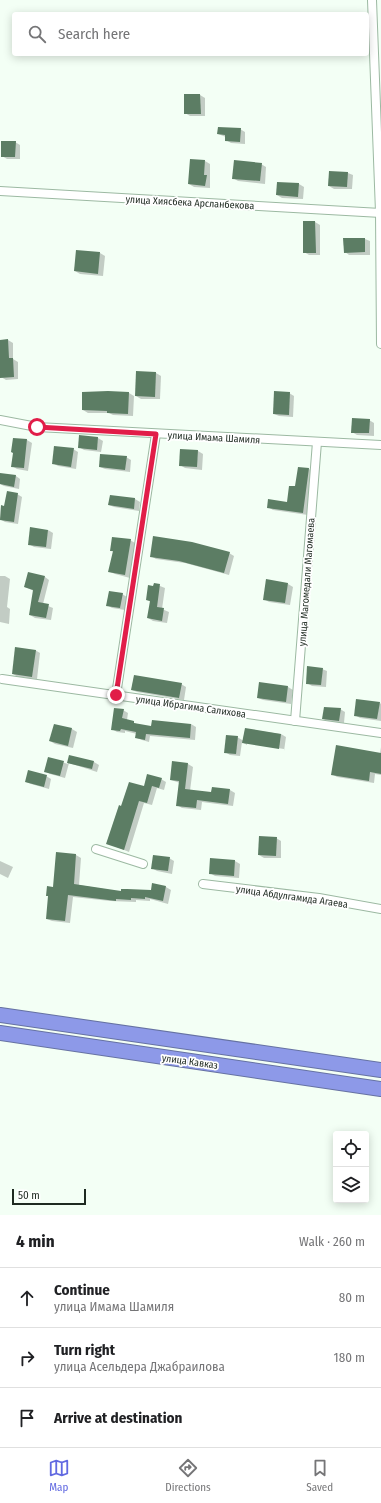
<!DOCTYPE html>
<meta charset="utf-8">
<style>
body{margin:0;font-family:"Fira Sans Condensed",sans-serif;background:#f2f2f2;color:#202124}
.controls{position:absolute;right:12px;bottom:12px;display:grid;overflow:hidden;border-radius:4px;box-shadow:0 2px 10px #0003}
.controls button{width:36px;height:36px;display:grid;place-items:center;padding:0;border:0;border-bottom:1px solid #e0e0e0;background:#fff;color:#202124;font:20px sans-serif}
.scale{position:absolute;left:12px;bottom:10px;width:74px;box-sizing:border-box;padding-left:4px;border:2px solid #1e2a21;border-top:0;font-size:11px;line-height:14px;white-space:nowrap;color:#1e2a21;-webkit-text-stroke:3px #fff;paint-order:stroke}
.stop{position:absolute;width:12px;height:12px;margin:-9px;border:3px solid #e11d48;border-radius:50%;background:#fff}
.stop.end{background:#e11d48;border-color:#fff;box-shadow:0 1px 4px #0008}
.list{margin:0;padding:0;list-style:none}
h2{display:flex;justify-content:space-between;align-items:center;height:52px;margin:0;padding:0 16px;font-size:17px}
h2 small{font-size:13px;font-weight:400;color:#757577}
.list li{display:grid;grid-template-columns:26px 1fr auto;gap:12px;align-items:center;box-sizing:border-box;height:60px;padding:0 16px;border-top:1px solid #e0e0e0}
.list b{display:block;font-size:15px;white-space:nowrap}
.list p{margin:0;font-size:13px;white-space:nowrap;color:#757577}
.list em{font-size:13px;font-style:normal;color:#757577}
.icon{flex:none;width:22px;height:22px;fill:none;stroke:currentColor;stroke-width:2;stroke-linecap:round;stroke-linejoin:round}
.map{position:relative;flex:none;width:381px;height:1215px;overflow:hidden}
.search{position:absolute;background:#fff;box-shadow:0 2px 10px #0003;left:12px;right:12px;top:12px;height:44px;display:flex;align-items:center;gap:10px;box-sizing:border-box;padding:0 14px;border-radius:4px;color:#757577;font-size:15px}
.sheet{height:232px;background:#fff}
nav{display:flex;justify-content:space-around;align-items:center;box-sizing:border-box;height:56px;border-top:1px solid #e0e0e0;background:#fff;font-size:11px;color:#757577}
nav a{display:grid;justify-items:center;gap:2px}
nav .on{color:#6169e1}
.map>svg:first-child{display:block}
.shadow{fill:#0003}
.building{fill:#5c7d64}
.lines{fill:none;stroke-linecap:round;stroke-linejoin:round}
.street-casing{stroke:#9cb9a2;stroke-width:10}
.highway-casing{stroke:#6672a2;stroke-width:16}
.street{stroke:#fff;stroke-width:8}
.highway{stroke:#8d99e8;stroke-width:14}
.route{stroke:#e11d48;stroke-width:5}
.labels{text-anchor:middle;stroke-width:3.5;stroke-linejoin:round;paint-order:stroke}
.street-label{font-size:10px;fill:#1e2a21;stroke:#fff}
</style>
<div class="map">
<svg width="381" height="1215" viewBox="0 0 381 1215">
<rect width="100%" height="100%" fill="#f3fff5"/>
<g class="shadow">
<polygon points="185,95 200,95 205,98 205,116 190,116 185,113"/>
<polygon points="240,129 245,132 245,144 231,143 226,140 226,137 218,134"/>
<polygon points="15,142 20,145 20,159 7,159 2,156"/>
<polygon points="205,161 210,164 210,188 194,187 189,184"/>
<polygon points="261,164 266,167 265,184 238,181 233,178"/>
<polygon points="348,173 353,175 352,189 334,189 329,186"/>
<polygon points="299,184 304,187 303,199 282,198 277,195"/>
<polygon points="315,222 320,225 320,255 309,255 304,252"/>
<polygon points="365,239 370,241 370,255 349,255 345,252"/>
<polygon points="100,253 105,256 103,276 80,274 75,271"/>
<polygon points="8,340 13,343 13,359 18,362 18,379 6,380 1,377 0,341"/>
<polygon points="156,373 161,376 160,399 141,399 136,396"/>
<polygon points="83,393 129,393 134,396 133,416 113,415 109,413 88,413 83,410"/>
<polygon points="289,393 294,396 293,417 279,416 274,414"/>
<polygon points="369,420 374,423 374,436 357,435 352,432"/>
<polygon points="80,436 98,438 103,441 101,452 84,450 79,447"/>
<polygon points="13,439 27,440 32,443 28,471 17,469 12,466 14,453"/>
<polygon points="73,449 78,452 76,469 58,466 53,463"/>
<polygon points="181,450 198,451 203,454 202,470 185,468 180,465"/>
<polygon points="126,457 131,460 130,472 105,469 100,467"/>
<polygon points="299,468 309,469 314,472 308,515 273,510 268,507 288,503 296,488"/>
<polygon points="0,476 16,476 20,479 19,489 4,486 0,484"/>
<polygon points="17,494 22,497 18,524 5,522 0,519 5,507"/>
<polygon points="135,499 140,502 139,511 114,507 109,505"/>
<polygon points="48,530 53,533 51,549 34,547 29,544"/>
<polygon points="130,540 135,543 130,578 115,574 110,572 114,552 111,551"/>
<polygon points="229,553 234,556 229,575 185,563 156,559 151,556"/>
<polygon points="0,576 5,576 10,579 7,607 10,609 9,624 0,622"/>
<polygon points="45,577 49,580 43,604 53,608 51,620 35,618 30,615 34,591 25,587"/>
<polygon points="155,584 165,588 162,609 169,612 167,623 153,621 148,618 151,602 147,600"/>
<polygon points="288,584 293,587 290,605 269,602 264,599"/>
<polygon points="122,594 127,597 125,610 112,608 107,605"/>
<polygon points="35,650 40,653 37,679 18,677 13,674"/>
<polygon points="322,669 327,671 326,687 312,686 307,683"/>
<polygon points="181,684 186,687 184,700 137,692 132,690"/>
<polygon points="288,687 293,690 291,704 263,700 258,698"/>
<polygon points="380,703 381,704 381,721 360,718 355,715"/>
<polygon points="340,709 345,712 344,723 328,721 323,719"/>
<polygon points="123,710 128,713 127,720 139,725 152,727 191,724 196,727 195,740 150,736 149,742 142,740 137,738 137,734 125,731 125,733 117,732 112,729"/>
<polygon points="54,725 72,729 77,732 73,748 55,744 50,741"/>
<polygon points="246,729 281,734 286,737 284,751 247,745 284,751 284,749 247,743 247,745 242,742 240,756 230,755 225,752 237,737 244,741"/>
<polygon points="381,747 381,775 375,774 374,783 337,777 332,774 380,754"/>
<polygon points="70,756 94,762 99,765 97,772 69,763 65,778 50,774 45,771 49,758 68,764"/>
<polygon points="173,762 188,764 193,767 190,791 212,794 230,790 235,793 233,806 202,802 201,810 182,808 177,805 180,783 171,780"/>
<polygon points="46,776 51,779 49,789 31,784 26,782"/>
<polygon points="161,779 166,782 164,790 157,788 152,805 144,803 129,852 107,843 122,807 144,788"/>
<polygon points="276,838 281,841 281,858 264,858 259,855"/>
<polygon points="57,853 76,855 81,858 79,885 122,892 152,891 153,884 166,887 171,890 168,904 150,899 150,901 136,900 136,902 110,901 73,897 70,923 52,921 47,919 49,897 47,895 54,888"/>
<polygon points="169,858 174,861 172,874 157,871 152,868"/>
<polygon points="211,859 235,861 240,864 239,878 215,876 210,873"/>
<polygon points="0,861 13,867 8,878 0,874"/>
</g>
<g class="building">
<polygon points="184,94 200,94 201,114 184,114"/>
<polygon points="218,127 241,128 240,142 225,141 225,135 217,134"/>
<polygon points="1,141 16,141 15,157 1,157"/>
<polygon points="190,159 205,160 204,175 207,175 205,186 188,184"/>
<polygon points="234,160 262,163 260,181 232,179"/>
<polygon points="329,171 348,172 347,187 328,186"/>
<polygon points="277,182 299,183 298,197 276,195"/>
<polygon points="303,221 315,221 316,253 303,253"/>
<polygon points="343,238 365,238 365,252 344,253"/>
<polygon points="76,250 100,252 98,274 74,271"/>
<polygon points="8,339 9,358 13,358 14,377 0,378 0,340"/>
<polygon points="136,371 156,372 155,397 135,396"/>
<polygon points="108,391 129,392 128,414 107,413 107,411 82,410 82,392"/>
<polygon points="274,391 290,392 289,415 273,414"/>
<polygon points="352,418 370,419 369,433 351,433"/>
<polygon points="79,435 98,437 97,450 78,448"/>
<polygon points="13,438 27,439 24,468 11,467 13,453 11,452"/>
<polygon points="54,446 74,448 71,467 52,464"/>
<polygon points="180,449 198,450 197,467 179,466"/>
<polygon points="100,454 127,456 125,470 99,467"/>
<polygon points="298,467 309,468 303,513 267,508 268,499 287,502 289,486 295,486"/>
<polygon points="0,473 16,475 14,487 0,484"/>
<polygon points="7,491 18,493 14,522 0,520 1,505 4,506"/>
<polygon points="110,495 135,498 134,509 108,505"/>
<polygon points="30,527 48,530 46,547 28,545"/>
<polygon points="153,536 192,542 230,552 224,573 179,561 150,557"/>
<polygon points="112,537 131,539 125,575 108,572 113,551 110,551"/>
<polygon points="28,572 45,576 38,602 49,604 46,618 29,615 33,590 24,587"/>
<polygon points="266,579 288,583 285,603 263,600"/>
<polygon points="154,583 160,584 157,607 164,608 162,621 147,618 150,601 146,600 148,585 153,586"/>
<polygon points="109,591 123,593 120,608 106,606"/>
<polygon points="15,647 36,650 32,677 12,674"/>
<polygon points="307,666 323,668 321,685 306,684"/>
<polygon points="134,675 182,683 179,698 131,690"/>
<polygon points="259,682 288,686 286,702 257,698"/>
<polygon points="356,699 380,702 377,719 354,716"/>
<polygon points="324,707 341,708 339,721 322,719"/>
<polygon points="114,708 124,709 122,718 134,721 134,723 151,726 152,720 191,724 190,738 146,734 145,740 135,738 136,732 121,729 120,731 111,730"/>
<polygon points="54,724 72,728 68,746 49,741"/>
<polygon points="245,728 281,734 279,749 242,743"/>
<polygon points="226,735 238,736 236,754 224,753"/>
<polygon points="336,745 381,753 381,774 370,772 369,781 331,775"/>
<polygon points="69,755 94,761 92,769 67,763"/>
<polygon points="48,757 64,761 60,776 44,772"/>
<polygon points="172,761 188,763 185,789 211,792 212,787 230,789 228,804 197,800 196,808 176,806 179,781 170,780"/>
<polygon points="28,770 47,775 44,787 25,782"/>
<polygon points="147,774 162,778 159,788 152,786 147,803 139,801 124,850 106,844 119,805 121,806 129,782 144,786"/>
<polygon points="259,836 277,837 276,856 258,855"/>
<polygon points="56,852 76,854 74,884 121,891 121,889 127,889 151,890 152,883 166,886 163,901 145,897 145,899 131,898 131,900 116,899 116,901 68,895 65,921 46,919 48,896 46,896 47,886 53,887"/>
<polygon points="153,855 170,857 168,871 151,869"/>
<polygon points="210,858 235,860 234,876 209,874"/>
</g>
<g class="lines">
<g class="street-casing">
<g id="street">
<polyline points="372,0 380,212 381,344"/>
<polyline points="0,191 381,213"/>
<polyline points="0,420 37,427 381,445"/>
<polyline points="2,679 381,733"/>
<polyline points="116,695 156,434"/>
<polyline points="295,721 317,442"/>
<polyline points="96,849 143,864"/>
<polyline points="203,884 319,898 381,909"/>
</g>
</g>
<g class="highway-casing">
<g id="highway">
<polyline points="0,1015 381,1070"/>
<polyline points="0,1033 381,1089"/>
</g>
</g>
<use href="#street" class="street"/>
<use href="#highway" class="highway"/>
</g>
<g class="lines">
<polyline class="route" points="37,427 156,434 116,695"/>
</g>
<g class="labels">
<g class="street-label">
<text transform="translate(190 202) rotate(3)" y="4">улица Хиясбека Арсланбекова</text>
<text transform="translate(214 437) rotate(3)" y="4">улица Имама Шамиля</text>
<text transform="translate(306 582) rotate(-86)" y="4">улица Магомедали Магомаева</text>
<text transform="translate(191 706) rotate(8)" y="4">улица Ибрагима Салихова</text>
<text transform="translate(292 896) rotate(8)" y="4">улица Абдулгамида Агаева</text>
<text transform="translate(190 1061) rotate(8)" y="4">улица Кавказ</text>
</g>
</g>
</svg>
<div class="controls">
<button><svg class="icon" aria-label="locate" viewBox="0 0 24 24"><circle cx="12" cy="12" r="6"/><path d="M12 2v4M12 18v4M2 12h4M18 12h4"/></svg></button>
<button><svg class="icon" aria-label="layers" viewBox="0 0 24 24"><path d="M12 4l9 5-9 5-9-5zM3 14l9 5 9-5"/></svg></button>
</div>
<div class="scale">50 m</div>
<div class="stop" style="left:37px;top:427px"></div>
<div class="stop end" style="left:116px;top:695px"></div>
<div class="search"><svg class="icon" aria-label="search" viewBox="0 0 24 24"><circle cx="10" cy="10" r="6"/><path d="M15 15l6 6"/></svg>Search here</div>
</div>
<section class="sheet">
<h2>4 min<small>Walk · 260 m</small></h2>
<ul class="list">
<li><svg class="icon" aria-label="ahead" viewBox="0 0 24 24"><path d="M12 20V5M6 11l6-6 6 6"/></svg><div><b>Continue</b><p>улица Имама Шамиля</p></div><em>80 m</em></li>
<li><svg class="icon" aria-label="right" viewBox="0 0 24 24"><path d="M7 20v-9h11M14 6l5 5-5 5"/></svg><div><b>Turn right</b><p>улица Асельдера Джабраилова</p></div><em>180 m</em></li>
<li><svg class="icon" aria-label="arrive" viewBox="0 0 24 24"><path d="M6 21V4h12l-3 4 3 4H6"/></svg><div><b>Arrive at destination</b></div></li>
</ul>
</section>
<nav>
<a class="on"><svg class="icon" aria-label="map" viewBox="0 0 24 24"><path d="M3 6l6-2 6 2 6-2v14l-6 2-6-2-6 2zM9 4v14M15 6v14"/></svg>Map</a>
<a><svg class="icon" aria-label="directions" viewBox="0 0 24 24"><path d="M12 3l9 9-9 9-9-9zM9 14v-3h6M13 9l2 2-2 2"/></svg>Directions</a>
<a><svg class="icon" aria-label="saved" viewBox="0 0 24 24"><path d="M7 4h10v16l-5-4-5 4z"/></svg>Saved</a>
</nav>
